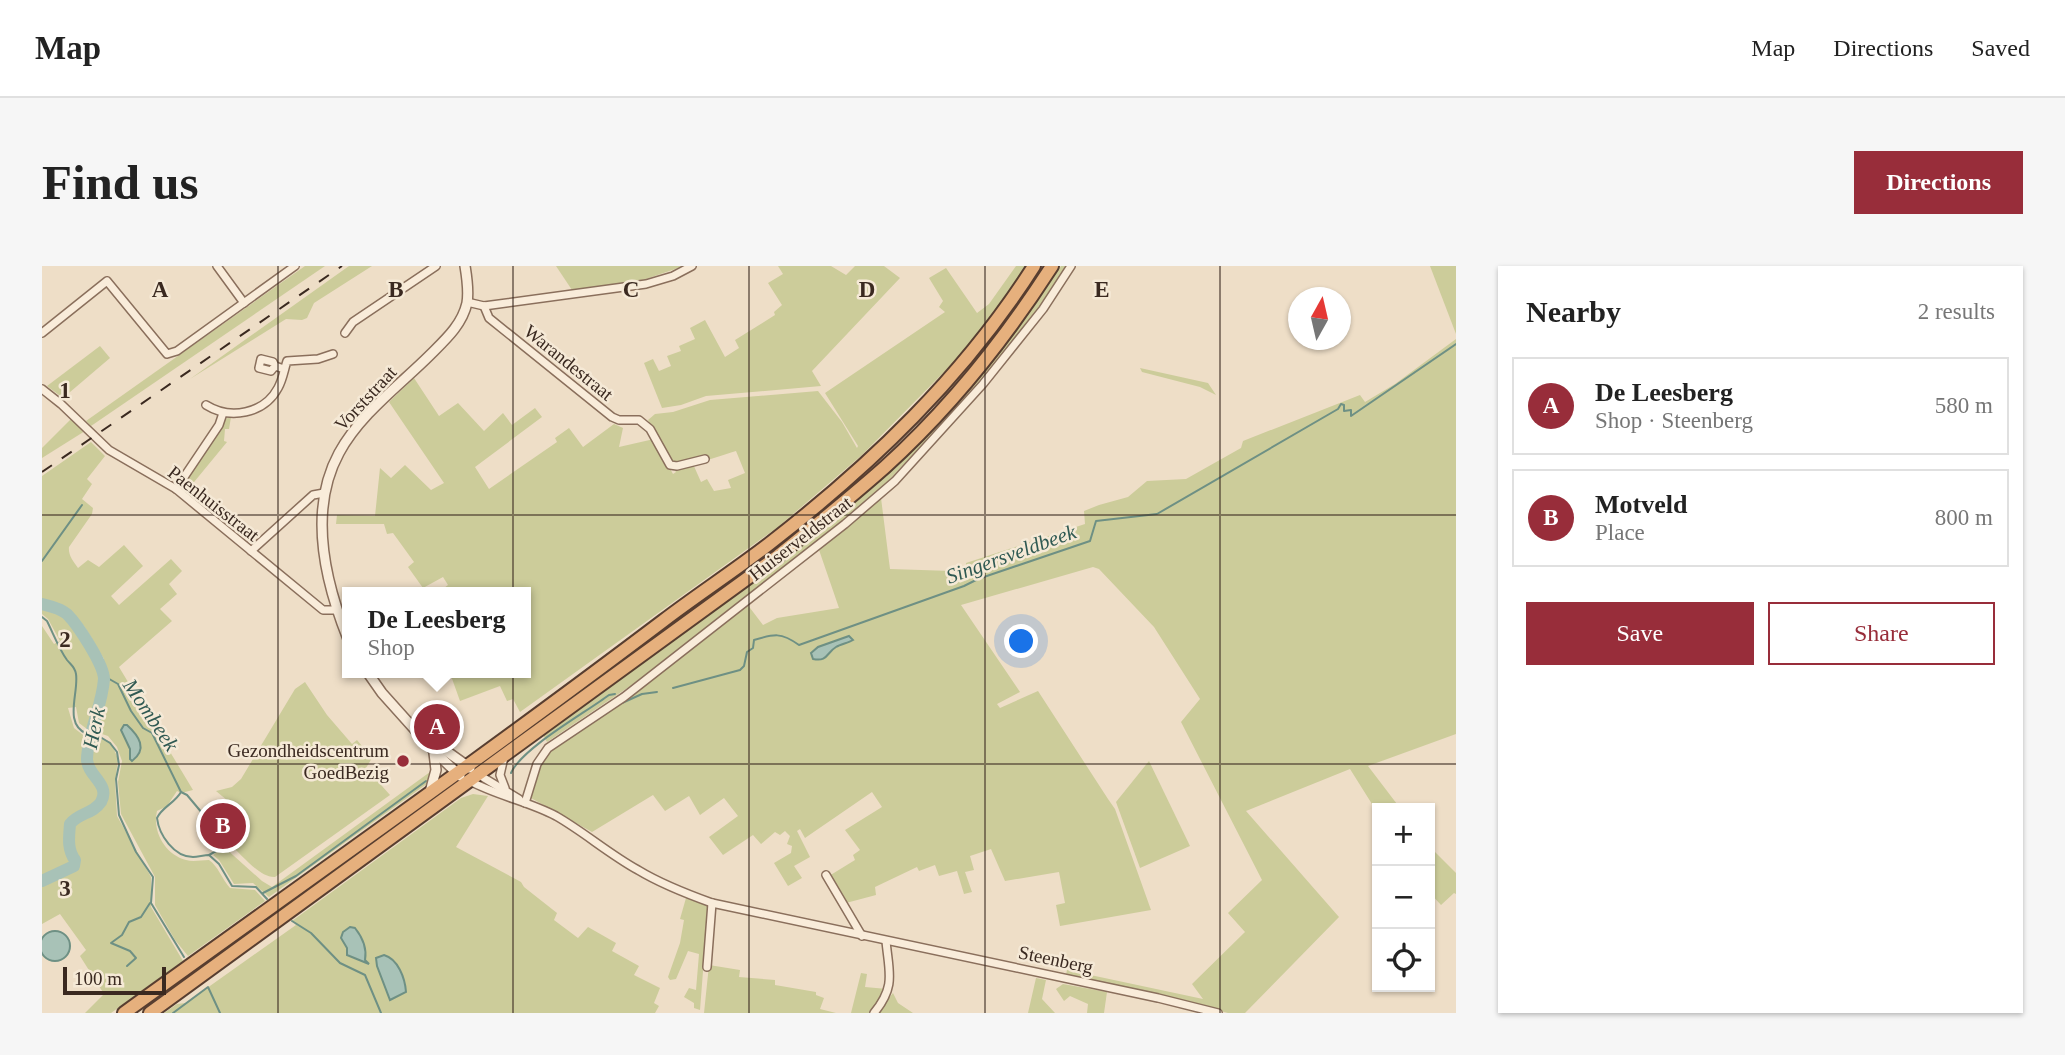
<!DOCTYPE html>
<meta charset="utf-8">
<style>
body{margin:0;font-family:"Times New Roman",serif;background:#f6f6f6;color:#222}
.controls{position:absolute;right:21px;bottom:21px;display:grid;overflow:hidden;border-radius:0px;box-shadow:0 2px 5px #0004}
.controls button{width:63px;height:63px;display:grid;place-items:center;padding:0;border:0;border-bottom:2px solid #e0e0e0;background:#fff;color:#222;font:35px sans-serif}
.compass{position:absolute;left:1246px;top:21px;width:63px;height:63px;border-radius:50%;background:#fff;box-shadow:0 2px 5px #0004;rotate:8deg}
.scale{position:absolute;left:21px;bottom:18px;width:103px;box-sizing:border-box;padding-left:7px;border:4px solid #3a2920;border-top:0;font-size:19px;line-height:24px;white-space:nowrap;color:#3a2920;-webkit-text-stroke:5px #f5e9d6;paint-order:stroke}
.you{position:absolute;left:980px;top:376px;width:24px;height:24px;margin:-18px;border:5px solid #fff;border-radius:50%;background:#1a73e8;box-shadow:0 0 0 10px #1a73e833}
.badge{display:grid;place-items:center;width:46px;height:46px;border-radius:50%;background:#982d3a;color:#fff;font-size:23px;font-weight:700}
.pin{position:absolute;translate:-50% -50%;border:4px solid #fff;box-shadow:0 2px 7px #0006}
.popup{position:absolute;left:300px;top:321px;width:189px;height:91px;box-sizing:border-box;display:grid;place-content:center;border-radius:0px;background:#fff;filter:drop-shadow(0 2px 5px #0005);font-size:23px;white-space:nowrap;color:#767676}
.popup b{font-size:26px;color:#222}
.popup::after{content:'';position:absolute;left:50%;top:100%;margin-left:-14px;border:14px solid transparent;border-top-color:#fff}
.list{margin:0;padding:0;list-style:none}
h2{display:flex;justify-content:space-between;align-items:center;height:91px;margin:0;padding:0 28px;font-size:30px}
h2 small{font-size:23px;font-weight:400;color:#767676}
.list li{display:grid;grid-template-columns:46px 1fr auto;gap:21px;align-items:center;box-sizing:border-box;height:98px;margin:0 14px 14px;padding:0 14px;border:2px solid #e0e0e0;border-radius:0px}
.list b{display:block;font-size:26px;white-space:nowrap}
.list p{margin:0;font-size:23px;white-space:nowrap;color:#767676}
.list em{font-size:23px;font-style:normal;color:#767676}
.actions{display:flex;gap:14px;padding:21px 28px}
.actions a{flex:1;padding:16px 0;border:2px solid #982d3a;border-radius:0px;text-align:center;font-size:24px;color:#982d3a}
.actions .main{background:#982d3a;color:#fff}
.icon{flex:none;width:38px;height:38px;fill:none;stroke:currentColor;stroke-width:2;stroke-linecap:round;stroke-linejoin:round}
.map{position:relative;flex:none;width:1414px;height:747px;overflow:hidden;border-radius:0px}
header{display:flex;align-items:center;gap:42px;box-sizing:border-box;height:98px;padding:0 35px;background:#fff;border-bottom:2px solid #e0e0e0}
header strong{font-size:33px}
nav{display:flex;gap:38px;margin-inline-start:auto;font-size:24px}
.intro{display:flex;align-items:center;justify-content:space-between;box-sizing:border-box;height:168px;padding:0 42px}
h1{margin:0;font-size:49px}
.button{padding:18px 32px;border-radius:0px;background:#982d3a;color:#fff;font-size:24px;font-weight:700}
main{display:flex;gap:42px;padding:0 42px}
aside{flex:1;background:#fff;border-radius:0px;box-shadow:0 2px 5px #0004}
.map>svg:first-child{display:block}
.green{fill:#cccc9a}
.water{fill:#a8c2b7;stroke:#6e9084;stroke-width:2}
.lines{fill:none;stroke-linecap:round;stroke-linejoin:round}
.stream{stroke:#6e9084;stroke-width:2}
.river{stroke:#a8c2b7;stroke-width:12}
.minor-casing{stroke:#8a6f5c;stroke-width:10}
.tertiary-casing{stroke:#8a6f5c;stroke-width:12}
.trunk-casing{stroke:#583e30;stroke-width:16}
.minor{stroke:#f9ecda;stroke-width:7}
.tertiary{stroke:#f9ecda;stroke-width:9}
.trunk{stroke:#e6b07d;stroke-width:12}
.rail{stroke:#3a2920;stroke-width:2;stroke-dasharray:12 12;stroke-linecap:butt}
.grid{fill:none;stroke:#3a2920;stroke-width:2;stroke-opacity:0.55}
.poi-dot{fill:#982d3a;stroke:#f5e9d6;stroke-width:2.5}
.labels{text-anchor:middle;stroke-width:5;stroke-linejoin:round;paint-order:stroke}
.street-label{font-size:19px;fill:#3a2920;stroke:#f5e9d6}
.poi-label{font-size:19px;fill:#3a2920;stroke:#f5e9d6;text-anchor:end}
.water-label{font-size:21px;font-style:italic;fill:#2f5952;stroke:#f5e9d6}
.grid-label{font-size:23px;text-anchor:middle;font-weight:bold;fill:#3a2920;stroke:#f5e9d6;stroke-width:5;stroke-linejoin:round;paint-order:stroke}
</style>
<header>
<strong>Map</strong>
<nav><a>Map</a><a>Directions</a><a>Saved</a></nav>
</header>
<div class="intro"><h1>Find us</h1><a class="button">Directions</a></div>
<main>
<div class="map">
<svg width="1414" height="747" viewBox="0 0 1414 747">
<rect width="100%" height="100%" fill="#eedec7"/>
<g class="green">
<polygon points="263,0 283,0 49,160 44,155"/>
<polygon points="307,0 330,0 272,37 265,52 260,54 244,53 148,113"/>
<polygon points="514,0 642,0 598,15 530,24"/>
<polygon points="736,0 789,0 804,9 813,0 842,0 858,12 770,105 779,120 664,130 639,139 620,142 602,97 611,93 617,105 629,100 625,90 639,85 637,80 653,73 648,62 663,54 683,91 697,82 693,74 733,49 732,46 740,39 726,17 741,8"/>
<path d="M974 0H984L943 61 905 103 820 189 736 261 478 446 471 433 465 435 458 420 418 435 408 407H484V326H397L406 319 401 311 381 322 366 301 372 296 351 267 345 268 342 258H294L295 249 333 250 338 202 349 212 363 199 389 224 402 217 347 136 372 112 397 150 416 137 442 165 461 147 470 159 493 142 500 151 433 201 447 223 515 176 513 172 527 162 541 181 572 158 581 162 577 181 612 173 631 208 634 206 632 203 651 198 659 216 665 213 672 225 689 222 686 214 703 207 694 185C675 191 650 201 630 195L606 154 613 148 631 146 668 134 776 125 800 156 815 182 816 180 783 127 903 46 897 41 901 35 887 12 904 2 935 47 947 38Z"/>
<polygon points="1019,0 1026,0 1012,23 939,116 829,233 615,402 505,476 501,469 506,464 805,244 854,199 936,112"/>
<polygon points="1388,0 1414,0 1414,68"/>
<polygon points="1414,73 1414,468 1326,500 1358,542 1335,542 1335,546 1308,503 1204,545 1297,651 1203,747 1186,747 1114,728 1024,709 1025,704 1161,733 1150,718 1203,666 1186,647 1220,614 1139,456 1158,433 1112,361 1057,303 1051,301 919,339 978,426 955,438 958,442 996,425 1066,533 1073,543 1109,644 1018,660 1014,639 1023,637 1017,606 963,615 949,583 928,590 932,604 923,606 930,626 922,628 915,605 897,610 893,599 877,605 875,601 833,621 834,629 804,637 787,610 813,594 811,589 818,584 803,564 840,541 830,526 763,572 758,563 755,565 768,591 752,600 760,612 746,620 732,597 749,587 750,580 745,578 748,570 743,565 738,569 733,566 719,578 711,569 681,589 667,571 696,550 682,532 658,549 647,530 623,545 611,529 550,566 489,532 498,498 504,487 705,338 721,359 735,352 797,342 776,281 839,232 848,303 910,305 924,302 924,297 1043,258 1042,245 1057,239 1086,231 1105,215 1144,213 1199,182 1201,175 1318,129 1323,136 1353,118"/>
<polygon points="58,80 68,92 21,132 5,120"/>
<polygon points="1098,102 1166,117 1174,129 1158,121 1100,106"/>
<polygon points="189,151 187,163 183,163 182,175 185,176 143,227 140,225 141,218 183,153"/>
<polygon points="30,152 43,165 0,192 0,182"/>
<path d="M49 176 63 190 45 213 50 218 40 233 51 242 50 248 27 281C26 289 31 295 36 302L46 294 57 301 82 279 101 300 69 330 77 339 129 293 140 305 127 318 135 328 118 343 130 355 77 401 151 524 139 527 135 525 125 540 115 545C110 565 123 589 144 594 151 596 159 594 167 594 176 600 180 613 188 622L213 624 223 635 146 690 133 674 113 639V611L79 548 76 516 80 495 75 481 66 470 57 467V464L45 463 37 457 34 441 26 442 32 462 45 472C43 497 43 501 58 521 56 538 46 544 31 550 24 559 21 578 26 589 31 599 30 589 29 599L0 611V360L12 378 18 375 6 353 0 348V339L21 347 37 364 59 400 62 393C42 360 39 345 0 333V210Z"/>
<path d="M263 416 285 449 310 478 315 474 330 492 324 502 348 529 233 611C217 612 200 588 187 578L195 569 199 553 192 540 174 525 190 521 199 513 253 423Z"/>
<path d="M56 471 69 476 76 493 73 516 75 550 109 611V641L141 695 69 747H43L62 728 38 690 44 684 18 648 0 658V619L32 605 36 596 29 579 32 557C51 540 63 552 63 517 48 501 45 495 51 472Z"/>
<polygon points="1107,495 1148,580 1098,602 1074,536"/>
<polygon points="388,506 386,517 227,631 211,617 192,618 177,594 171,589 182,581 220,615 230,621"/>
<polygon points="431,528 446,530 414,581 479,616 482,621 515,647 512,654 536,672 546,661 574,677 570,685 597,700 592,709 618,722 612,737 617,740 613,747 122,747 135,738 144,737 254,659 250,655 419,532"/>
<polygon points="1388,581 1414,607 1414,628 1412,627 1399,639 1388,627"/>
<polygon points="644,632 666,640 658,744 652,742 652,737 642,731 647,722 654,724 657,688 646,685 634,713 628,714 626,711 638,677 642,654 638,653"/>
<polygon points="667,699 698,704 697,711 733,714 733,719 774,726 774,729 782,732 778,743 794,747 662,747"/>
<polygon points="819,707 825,708 823,721 845,723 830,747 809,747"/>
<polygon points="994,712 1004,714 1000,733 1013,747 986,747"/>
<polygon points="1021,718 1065,726 1062,747 1045,747 1046,738 1028,730 1022,735 1014,723"/>
<polygon points="851,727 856,737 871,747 835,747"/>
</g>
<g class="water">
<path d="M807 370 811 374C806 377 799 378 794 381 784 387 786 396 771 393L769 387 776 381Z"/>
<path d="M82 459H85C97 470 106 483 90 495L88 493V483L79 464Z"/>
<path d="M308 661 313 662C321 672 325 683 323 694L327 698 305 689V682L299 672 301 666Z"/>
<circle cx="13" cy="680" r="15"/>
<path d="M342 689C356 693 363 712 364 726L348 734 335 700 334 692Z"/>
</g>
<g class="lines">
<g class="stream">
<polyline points="0,295 40,239"/>
<path d="M0 351 5 355C11 367 17 383 25 394 29 399 33 401 34 408 37 427 21 458 45 468"/>
<path d="M62 410 76 418 89 445 101 462 110 467 139 526C133 537 120 541 115 552 117 569 132 591 151 591 156 591 162 589 167 589L177 598 190 620 214 621 225 633"/>
<path d="M631 422 698 404 702 400 705 386 711 382 712 374C732 368 739 366 757 379L922 320 936 313 1048 275 1054 255 1115 248 1296 143 1299 138 1302 139V145L1309 144V150L1414 78"/>
<polyline points="580,437 600,428 615,426"/>
<polyline points="55,469 68,477 75,486 77,499 74,513 77,549 94,586 111,611 109,637 142,691"/>
<path d="M469 507C480 482 543 447 567 429L573 428"/>
<polyline points="139,526 145,529 171,560"/>
<polyline points="167,589 178,583"/>
<polyline points="221,627 254,610 384,515"/>
<polyline points="250,655 269,667 298,697 323,709 339,747"/>
<polyline points="85,700 94,692 88,685 69,677 80,669 87,656 99,651 108,637"/>
<polyline points="131,747 166,721 178,747"/>
</g>
<path class="river" d="M0 338C8 340 18 342 25 348 36 359 62 399 62 413 60 441 46 465 45 493 45 510 69 518 59 536 51 548 36 547 28 558 27 571 25 583 33 594L32 600 0 615"/>
<g class="minor-casing">
<g id="minor">
<polyline points="175,0 202,37"/>
<polyline points="425,36 442,40 604,18 631,10 650,0"/>
<polyline points="442,40 447,52 570,151 577,154 597,154 608,163 628,199 635,200 663,193"/>
<polyline points="0,67 65,15 125,88 135,85 253,0"/>
<polyline points="303,67 311,56 394,0"/>
<polyline points="233,100 229,105 217,102 219,93 231,96 233,100 242,103"/>
<polyline points="0,123 19,138 67,184 134,223 281,344 294,344"/>
<path d="M164 139C188 154 222 148 236 122 241 113 242 104 245 95L276 93 291 88"/>
<polyline points="134,223 177,159 181,147"/>
<polyline points="209,285 271,229 282,227"/>
<polyline points="462,491 458,509 463,522"/>
<polyline points="437,509 477,533"/>
<path d="M428 515C455 530 486 535 514 550 542 566 567 588 596 604 619 618 645 628 670 637L1116 732 1176 747"/>
<polyline points="483,537 495,498 506,482 582,431 803,258 853,215 941,118 1001,43 1029,0"/>
<polyline points="784,609 820,670"/>
<polyline points="665,701 670,637"/>
<path d="M832 747C854 720 847 707 844 675"/>
</g>
</g>
<g class="tertiary-casing">
<g id="tertiary">
<path d="M306 373C283 316 266 244 297 187 318 148 358 119 388 89 403 74 420 59 425 37 427 25 425 12 423 0"/>
<polyline points="326,407 340,427 392,485 418,510"/>
<polyline points="386,472 428,502"/>
<polyline points="388,526 394,504 392,487"/>
</g>
</g>
<g class="trunk-casing">
<g id="trunk">
<path d="M82 747C262 617 444 489 621 355 655 329 692 305 727 278 829 199 922 110 992 0"/>
<path d="M108 747 736 290C772 261 808 232 843 201 907 143 963 73 1010 0"/>
</g>
</g>
<use href="#minor" class="minor"/>
<use href="#tertiary" class="tertiary"/>
<use href="#trunk" class="trunk"/>
<polyline class="rail" points="0,206 300,0"/>
</g>
<path class="grid" d="M236 0V747M471 0V747M707 0V747M943 0V747M1178 0V747M0 249H1414M0 498H1414"/>
<circle class="poi-dot" cx="361" cy="495" r="7"/>
<g class="labels">
<g class="street-label">
<text transform="translate(527 96) rotate(39)" y="7">Warandestraat</text>
<text transform="translate(323 132) rotate(-47)" y="7">Vorststraat</text>
<text transform="translate(172 237) rotate(38)" y="7">Paenhuisstraat</text>
<text transform="translate(758 272) rotate(-38)" y="7">Huiserveldstraat</text>
<text transform="translate(1014 693) rotate(12)" y="7">Steenberg</text>
</g>
<g class="poi-label">
<text x="347" y="491">Gezondheidscentrum<tspan x="347" dy="22">GoedBezig</tspan></text>
</g>
<g class="water-label">
<text transform="translate(969 288) rotate(-20)" y="7">Singersveldbeek</text>
<text transform="translate(109 449) rotate(56)" y="7">Mombeek</text>
<text transform="translate(52 462) rotate(-78)" y="7">Herk</text>
</g>
</g>
<g class="grid-label">
<text x="118" y="31">A</text>
<text x="354" y="31">B</text>
<text x="589" y="31">C</text>
<text x="825" y="31">D</text>
<text x="1060" y="31">E</text>
<text x="23" y="132">1</text>
<text x="23" y="381">2</text>
<text x="23" y="630">3</text>
</g>
</svg>
<div class="controls">
<button>+</button>
<button>−</button>
<button><svg class="icon" aria-label="locate" viewBox="0 0 24 24"><circle cx="12" cy="12" r="6"/><path d="M12 2v4M12 18v4M2 12h4M18 12h4"/></svg></button>
</div>
<svg class="compass" viewBox="-18 -18 36 36"><path d="M0-13l5 13h-10z" fill="#e53935"/><path d="M0 13l5-13h-10z" fill="#767676"/></svg>
<div class="scale">100 m</div>
<div class="you"></div>
<div class="pin badge" style="left:395px;top:461px">A</div>
<div class="popup"><b>De Leesberg</b>Shop</div>
<div class="pin badge" style="left:181px;top:560px">B</div>
</div>
<aside>
<h2>Nearby<small>2 results</small></h2>
<ul class="list">
<li><span class="badge">A</span><div><b>De Leesberg</b><p>Shop · Steenberg</p></div><em>580 m</em></li>
<li><span class="badge">B</span><div><b>Motveld</b><p>Place</p></div><em>800 m</em></li>
</ul>
<div class="actions"><a class="main">Save</a><a>Share</a></div>
</aside>
</main>
